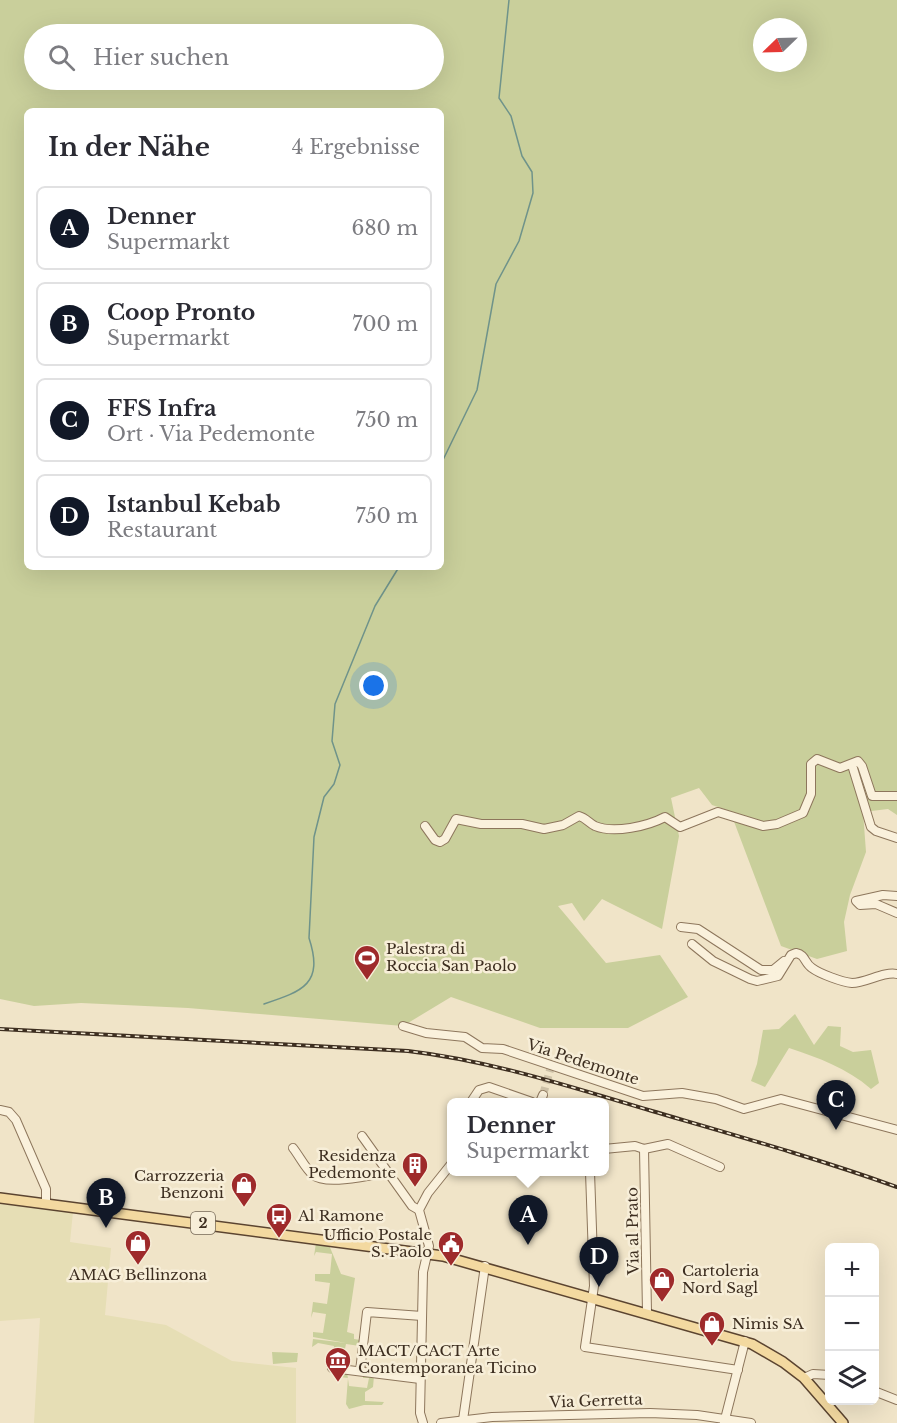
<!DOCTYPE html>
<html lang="de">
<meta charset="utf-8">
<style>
body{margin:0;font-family:"Libre Baskerville",serif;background:#f2f2f3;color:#2b2b33}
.controls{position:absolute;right:18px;bottom:18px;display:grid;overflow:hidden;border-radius:9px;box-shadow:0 6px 24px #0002}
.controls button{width:54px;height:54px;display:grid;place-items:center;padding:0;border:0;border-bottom:2px solid #e1e1e2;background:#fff;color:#2b2b33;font:30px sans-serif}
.compass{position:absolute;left:753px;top:18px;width:54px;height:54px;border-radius:50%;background:#fff;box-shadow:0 6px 24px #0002;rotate:247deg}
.you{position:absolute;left:374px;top:686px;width:21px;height:21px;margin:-15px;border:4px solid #fff;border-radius:50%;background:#1a73e8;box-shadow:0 0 0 9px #1a73e833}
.badge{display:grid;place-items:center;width:39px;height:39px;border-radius:50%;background:#111827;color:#fff;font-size:20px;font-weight:700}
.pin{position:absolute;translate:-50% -50px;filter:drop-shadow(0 2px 3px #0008)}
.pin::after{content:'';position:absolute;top:32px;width:21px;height:18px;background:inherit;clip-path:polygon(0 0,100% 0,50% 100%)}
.popup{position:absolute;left:447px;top:1098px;width:162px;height:78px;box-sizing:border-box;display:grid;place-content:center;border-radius:9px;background:#fff;filter:drop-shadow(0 2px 4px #0005);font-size:20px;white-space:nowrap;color:#7c7c81}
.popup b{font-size:22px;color:#2b2b33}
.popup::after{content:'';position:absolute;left:50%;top:100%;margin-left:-12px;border:12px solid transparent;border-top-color:#fff}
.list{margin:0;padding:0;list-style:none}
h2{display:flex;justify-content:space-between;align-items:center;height:78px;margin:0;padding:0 24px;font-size:26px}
h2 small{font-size:20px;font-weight:400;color:#7c7c81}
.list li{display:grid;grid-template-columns:39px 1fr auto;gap:18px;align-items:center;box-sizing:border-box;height:84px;margin:0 12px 12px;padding:0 12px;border:2px solid #e1e1e2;border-radius:9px}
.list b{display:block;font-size:22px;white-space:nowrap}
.list p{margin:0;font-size:20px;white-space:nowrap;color:#7c7c81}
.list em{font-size:20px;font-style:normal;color:#7c7c81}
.icon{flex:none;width:33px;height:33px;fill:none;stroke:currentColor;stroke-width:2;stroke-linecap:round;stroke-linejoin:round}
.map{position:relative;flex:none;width:897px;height:1423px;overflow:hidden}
.search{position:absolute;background:#fff;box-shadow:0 6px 24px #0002;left:24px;top:24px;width:420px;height:66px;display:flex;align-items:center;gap:15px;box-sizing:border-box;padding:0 21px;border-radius:33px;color:#7c7c81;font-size:22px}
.panel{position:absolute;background:#fff;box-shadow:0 6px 24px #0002;left:24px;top:108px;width:420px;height:462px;border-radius:9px}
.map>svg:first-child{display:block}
.farmland{fill:#e6deb5}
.green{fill:#c9cf9b;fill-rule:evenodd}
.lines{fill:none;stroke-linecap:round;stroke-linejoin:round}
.stream{stroke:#6f938a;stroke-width:1.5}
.minor-tunnel{stroke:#ccc0a6;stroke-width:8;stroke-dasharray:8 4;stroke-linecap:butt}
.minor-casing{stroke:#8d765c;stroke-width:10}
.major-casing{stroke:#5b4430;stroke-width:12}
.minor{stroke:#faf1dc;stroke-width:8}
.major{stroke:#f3d9a0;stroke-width:9}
.rail-casing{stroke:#3d2e20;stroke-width:4}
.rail{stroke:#f7eed8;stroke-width:1.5;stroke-dasharray:4.5;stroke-linecap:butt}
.labels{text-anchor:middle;stroke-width:5;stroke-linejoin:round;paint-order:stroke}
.shield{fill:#f7eed8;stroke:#756857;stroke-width:1.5}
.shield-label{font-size:14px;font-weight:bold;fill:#3d2e20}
.poi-label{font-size:15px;fill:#3d2e20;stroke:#f7eed8;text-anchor:start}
.street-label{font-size:15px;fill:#3d2e20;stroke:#f7eed8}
</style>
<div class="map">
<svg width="897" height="1423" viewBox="0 0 897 1423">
<rect width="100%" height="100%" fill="#f0e4c8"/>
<polygon class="farmland" points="0,1204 73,1212 70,1242 111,1248 105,1315 166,1325 232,1361 296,1368 296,1423 34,1423 40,1318 0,1321"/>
<g class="green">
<path d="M0 0H897V815L888 809 863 812 866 852 850 895 844 922 847 951 817 959 781 946 730 811 712 805 699 788 671 798 679 836 662 929 602 899 584 921 572 903 558 906 606 963 660 955 688 997 628 1028H540L451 997 403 1026 188 1008 81 1003 34 1006 0 999ZM762 27H798V63H762ZM34 34H434V80H34ZM27 111H441V567H27Z"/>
<path d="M795 1014 814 1045 828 1026 841 1027 840 1046 853 1052 871 1050 879 1083 871 1089C847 1068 819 1058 789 1048L765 1087 751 1081 757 1064 763 1030 779 1029Z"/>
<polygon points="316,1243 329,1245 341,1274 355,1278 347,1332 354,1334 354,1339 361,1340 360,1346 346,1344 341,1368 326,1367 329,1359 332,1359 334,1346 318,1343 312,1347 313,1339 346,1343 313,1337 313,1332 323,1333 326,1314 313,1312 311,1318 313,1302 327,1304 330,1283 315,1281 315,1274 330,1274 332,1254 316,1252 314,1256"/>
<polygon points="272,1352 298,1353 297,1362 273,1364"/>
<polygon points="347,1372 349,1386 367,1388 369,1378 363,1378 363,1375 374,1376 373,1387 365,1392 365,1401 384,1402 382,1405 364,1405 349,1409 346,1404 348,1378 340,1377"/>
</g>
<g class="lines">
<g class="stream">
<polyline points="441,464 477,390 496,284 519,241 533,193 532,172 522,156 511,116 499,98 509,0"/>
<path d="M264 1004C303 991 324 984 309 938L314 837 324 797 334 784 340 765 332 741 335 704 375 606 399 567"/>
</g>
<polyline class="minor-tunnel" points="543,1095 550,1070"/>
<g class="minor-casing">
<g id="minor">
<polyline points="852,765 871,827 876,831 897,838"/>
<path d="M425 826 435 840 440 842 445 839 456 819 481 824H522L544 829 563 825 579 816C586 818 589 823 595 826 614 834 648 826 665 817L680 827 718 812 763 826 777 824 803 813 811 794V764L817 759 840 768 858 761 862 766 872 796H897"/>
<polyline points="897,896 883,895 856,901 860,905 876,904 897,913"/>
<polyline points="681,927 698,929 761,970 773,970 784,961"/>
<path d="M692 944 713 961 750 979 757 981 778 976 791 955 796 953C806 955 804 963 812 968 820 974 842 982 852 983 866 983 884 971 897 974"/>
<polyline points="403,1026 426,1033 465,1037 482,1048 503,1049 643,1096 682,1093 716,1099 744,1109 781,1099 897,1130"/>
<polyline points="471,1102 479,1090 489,1087 532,1102"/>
<polyline points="540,1102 543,1095"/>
<polyline points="0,1110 9,1112 16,1120 46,1189 46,1204"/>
<polyline points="362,1136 412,1206 419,1210"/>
<path d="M293 1148C300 1157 305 1168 313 1175 326 1186 372 1175 388 1172"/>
<polyline points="604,1149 635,1146 644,1149 668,1144 720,1167"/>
<polyline points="644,1149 647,1312"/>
<polyline points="590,1172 594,1286 585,1347 738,1370"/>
<polyline points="332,1368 420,1379"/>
<polyline points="360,1371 367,1312 422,1316"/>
<polyline points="804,1378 813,1374 830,1375"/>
<polyline points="874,1391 897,1400"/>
<polyline points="463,1420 485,1266"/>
<polyline points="423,1423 420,1413 423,1272 429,1246 419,1210 428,1193 452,1163"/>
<polyline points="441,1423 492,1417 650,1413 697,1415 751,1423"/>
<polyline points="724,1423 745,1341"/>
</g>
</g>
<g class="major-casing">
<polyline id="major" points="0,1198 443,1256 752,1344 783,1362 804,1378 843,1423"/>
</g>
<use href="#minor" class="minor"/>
<use href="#major" class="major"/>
<g class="rail-casing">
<path id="rail" d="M0 1029 408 1051C492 1061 571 1087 652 1111 734 1135 816 1158 897 1187"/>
</g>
<use href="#rail" class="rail"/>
</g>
<defs>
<g id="stadium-pin" transform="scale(1.35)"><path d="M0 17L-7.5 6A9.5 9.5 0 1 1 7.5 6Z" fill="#9e2a2b" stroke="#f7eed8"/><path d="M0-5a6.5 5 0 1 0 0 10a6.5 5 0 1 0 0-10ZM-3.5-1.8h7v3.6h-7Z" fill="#fff"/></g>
<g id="building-pin" transform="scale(1.35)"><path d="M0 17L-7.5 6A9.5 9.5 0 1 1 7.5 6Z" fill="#9e2a2b" stroke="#f7eed8"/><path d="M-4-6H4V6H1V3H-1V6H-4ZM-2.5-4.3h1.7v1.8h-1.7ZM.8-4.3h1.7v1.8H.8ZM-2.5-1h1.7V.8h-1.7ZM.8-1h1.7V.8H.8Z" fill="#fff"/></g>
<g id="shop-pin" transform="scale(1.35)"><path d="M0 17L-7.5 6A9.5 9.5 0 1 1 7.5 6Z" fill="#9e2a2b" stroke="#f7eed8"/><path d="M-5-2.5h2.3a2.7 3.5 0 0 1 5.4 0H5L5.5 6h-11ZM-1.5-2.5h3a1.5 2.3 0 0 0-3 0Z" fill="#fff"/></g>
<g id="bus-pin" transform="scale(1.35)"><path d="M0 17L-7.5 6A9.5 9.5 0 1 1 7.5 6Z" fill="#9e2a2b" stroke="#f7eed8"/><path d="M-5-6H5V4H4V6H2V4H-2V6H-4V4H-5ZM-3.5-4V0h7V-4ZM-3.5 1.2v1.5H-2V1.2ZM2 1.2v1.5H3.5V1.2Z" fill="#fff"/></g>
<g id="civic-pin" transform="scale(1.35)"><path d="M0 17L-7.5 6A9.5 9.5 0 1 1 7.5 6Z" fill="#9e2a2b" stroke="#f7eed8"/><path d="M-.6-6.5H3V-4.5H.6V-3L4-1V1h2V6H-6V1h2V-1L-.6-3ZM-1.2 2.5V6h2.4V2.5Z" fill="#fff"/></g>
<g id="museum-pin" transform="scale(1.35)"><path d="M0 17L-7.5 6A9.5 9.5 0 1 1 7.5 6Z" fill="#9e2a2b" stroke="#f7eed8"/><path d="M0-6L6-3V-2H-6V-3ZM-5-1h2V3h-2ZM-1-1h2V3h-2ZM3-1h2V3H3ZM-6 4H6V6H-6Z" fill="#fff"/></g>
</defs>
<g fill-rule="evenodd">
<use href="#stadium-pin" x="367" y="958"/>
<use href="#building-pin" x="415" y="1165"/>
<use href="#shop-pin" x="244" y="1185"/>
<use href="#bus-pin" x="279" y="1216"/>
<use href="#shop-pin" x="138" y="1243"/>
<use href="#civic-pin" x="451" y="1244"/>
<use href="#shop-pin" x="662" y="1280"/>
<use href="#shop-pin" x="712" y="1324"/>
<use href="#museum-pin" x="338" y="1360"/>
</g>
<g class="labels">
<rect class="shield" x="191" y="1212" width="24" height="22" rx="4.5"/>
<g class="shield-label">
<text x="203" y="1228">2</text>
</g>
<g class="poi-label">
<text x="386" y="954">Palestra di<tspan x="386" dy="17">Roccia San Paolo</tspan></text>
<text x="396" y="1161" text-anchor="end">Residenza<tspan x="396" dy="17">Pedemonte</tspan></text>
<text x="224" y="1181" text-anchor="end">Carrozzeria<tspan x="224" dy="17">Benzoni</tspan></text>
<text x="298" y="1221">Al Ramone</text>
<text x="432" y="1240" text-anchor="end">Ufficio Postale<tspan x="432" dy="17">S. Paolo</tspan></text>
<text x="682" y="1276">Cartoleria<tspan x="682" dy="17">Nord Sagl</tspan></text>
<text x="138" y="1280" text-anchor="middle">AMAG Bellinzona</text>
<text x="732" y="1329">Nimis SA</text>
<text x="358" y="1356">MACT/CACT Arte<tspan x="358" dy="17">Contemporanea Ticino</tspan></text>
</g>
<g class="street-label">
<text transform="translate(583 1062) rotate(18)" y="5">Via Pedemonte</text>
<text transform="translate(633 1231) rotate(-91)" y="5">Via al Prato</text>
<text transform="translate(596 1401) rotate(-2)" y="5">Via Gerretta</text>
</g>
</g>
</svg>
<div class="controls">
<button>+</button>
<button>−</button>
<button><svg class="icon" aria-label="layers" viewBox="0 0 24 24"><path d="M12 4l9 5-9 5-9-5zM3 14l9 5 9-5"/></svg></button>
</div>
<svg class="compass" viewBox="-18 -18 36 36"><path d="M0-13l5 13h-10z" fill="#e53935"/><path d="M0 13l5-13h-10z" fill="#7c7c81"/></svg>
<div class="you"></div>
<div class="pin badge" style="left:528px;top:1245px">A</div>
<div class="popup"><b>Denner</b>Supermarkt</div>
<div class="pin badge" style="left:106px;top:1228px">B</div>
<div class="pin badge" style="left:836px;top:1130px">C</div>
<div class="pin badge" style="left:599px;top:1287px">D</div>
<div class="search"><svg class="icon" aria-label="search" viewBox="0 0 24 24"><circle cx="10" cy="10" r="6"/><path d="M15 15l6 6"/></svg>Hier suchen</div>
<section class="panel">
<h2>In der Nähe<small>4 Ergebnisse</small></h2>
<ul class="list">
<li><span class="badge">A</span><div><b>Denner</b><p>Supermarkt</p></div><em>680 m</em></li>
<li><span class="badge">B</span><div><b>Coop Pronto</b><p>Supermarkt</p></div><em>700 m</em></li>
<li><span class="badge">C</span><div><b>FFS Infra</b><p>Ort · Via Pedemonte</p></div><em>750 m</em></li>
<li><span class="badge">D</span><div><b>Istanbul Kebab</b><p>Restaurant</p></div><em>750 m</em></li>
</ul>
</section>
</div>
